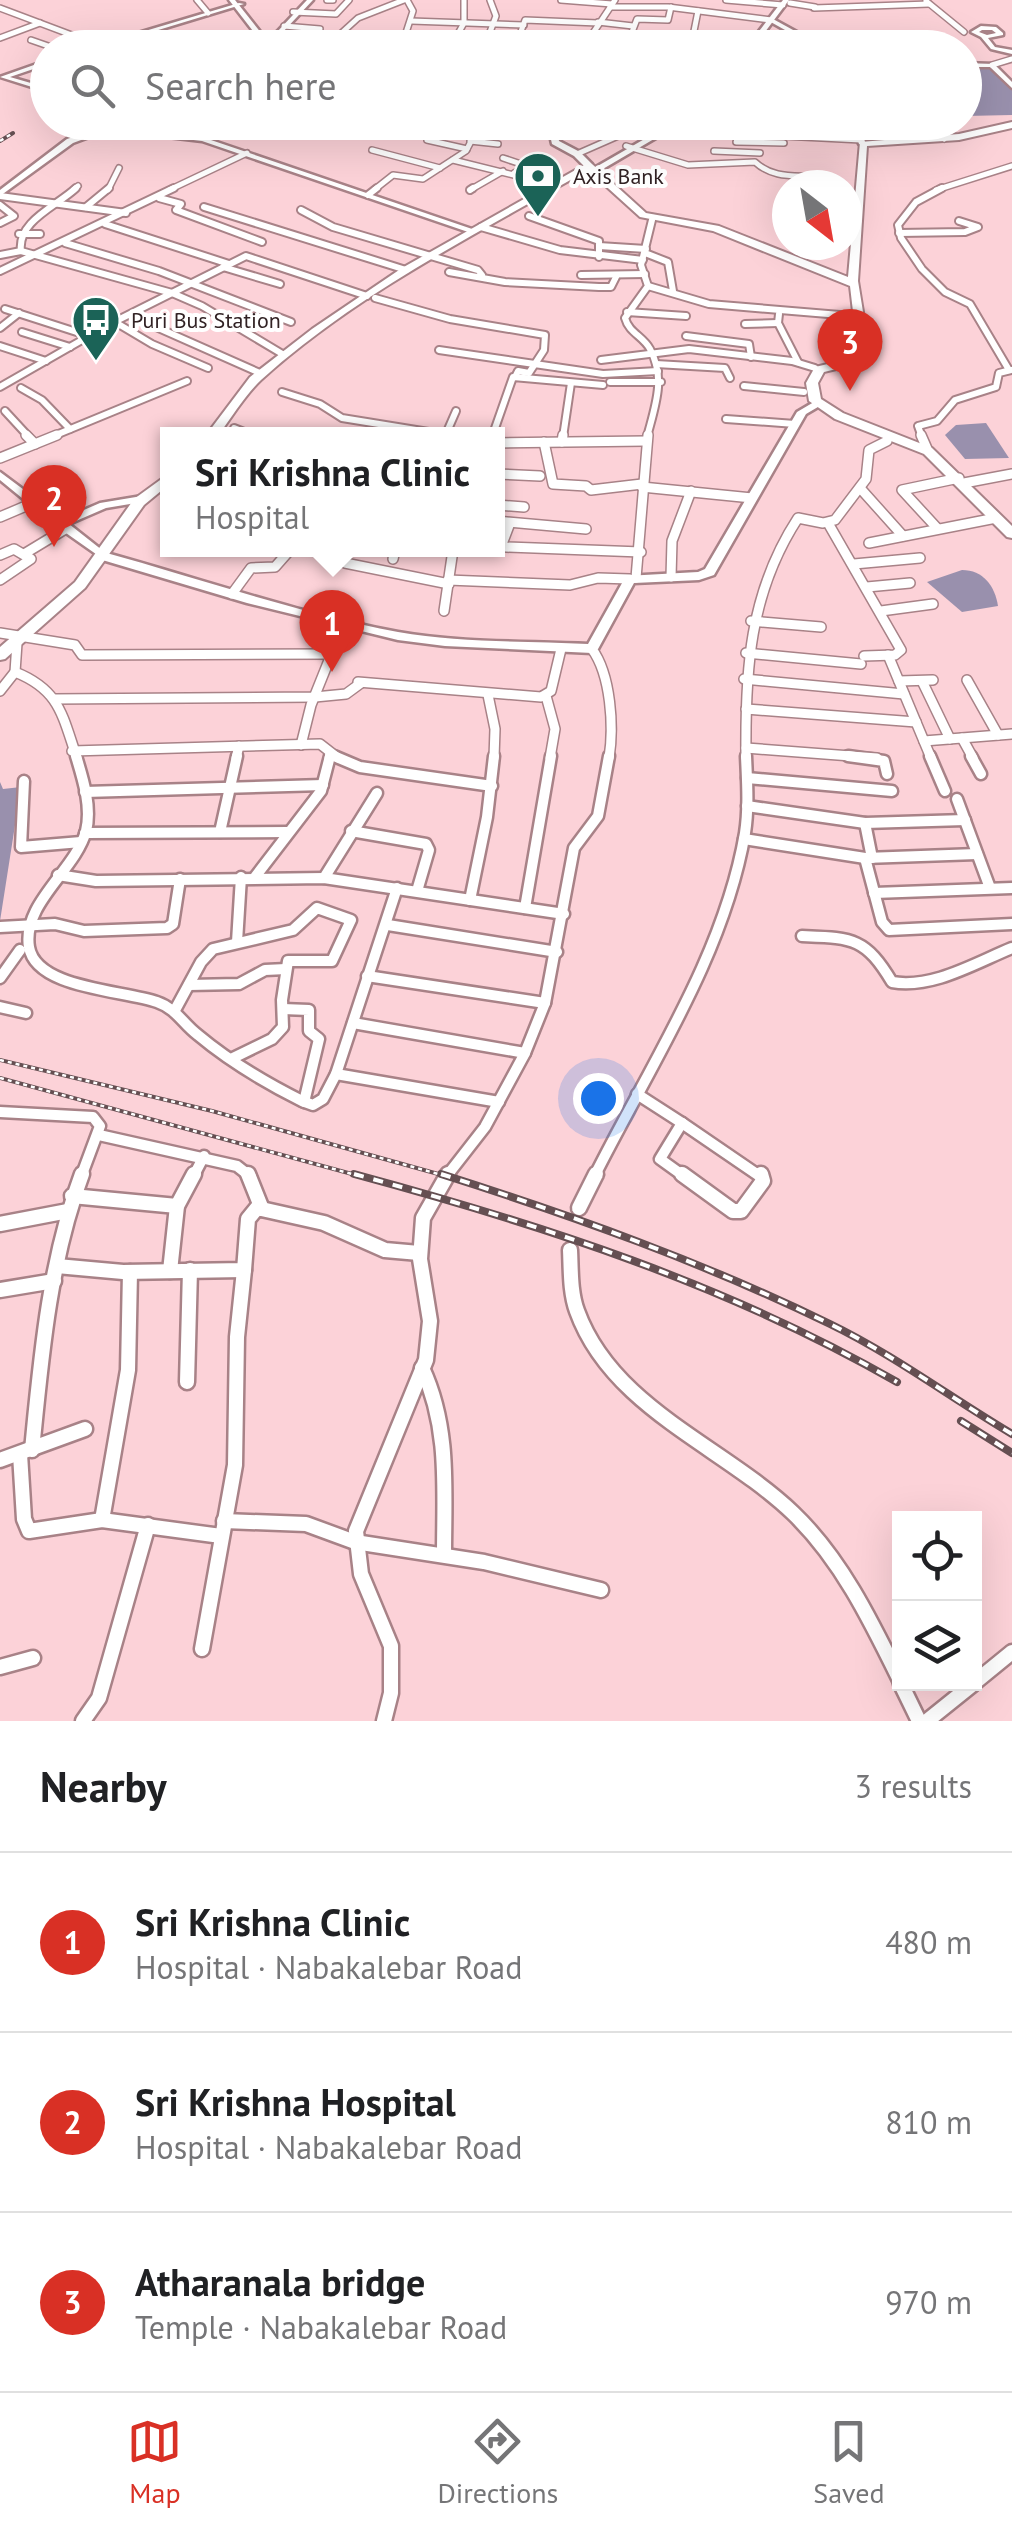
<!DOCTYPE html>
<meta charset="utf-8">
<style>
body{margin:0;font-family:"PT Sans",sans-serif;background:#f6f6f6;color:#202124}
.controls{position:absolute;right:30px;bottom:30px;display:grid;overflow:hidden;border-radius:0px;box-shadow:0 10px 40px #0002}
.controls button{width:90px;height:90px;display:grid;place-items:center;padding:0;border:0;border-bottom:2px solid #e0e0e0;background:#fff;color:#202124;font:50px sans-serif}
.compass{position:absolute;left:772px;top:170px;width:90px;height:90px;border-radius:50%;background:#fff;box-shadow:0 10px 40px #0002;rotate:149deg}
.you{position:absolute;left:598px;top:1098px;width:35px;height:35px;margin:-25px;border:8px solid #fff;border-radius:50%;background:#1a73e8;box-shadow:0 0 0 15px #1a73e833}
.badge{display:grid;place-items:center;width:65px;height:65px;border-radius:50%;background:#d93025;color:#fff;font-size:32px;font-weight:700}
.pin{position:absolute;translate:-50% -82px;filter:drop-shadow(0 2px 5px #0008)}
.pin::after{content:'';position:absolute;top:52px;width:35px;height:30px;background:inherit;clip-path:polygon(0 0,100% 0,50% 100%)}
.popup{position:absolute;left:160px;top:427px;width:345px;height:130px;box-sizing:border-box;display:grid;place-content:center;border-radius:0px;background:#fff;filter:drop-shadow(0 2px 8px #0005);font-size:32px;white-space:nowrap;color:#757577}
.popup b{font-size:38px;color:#202124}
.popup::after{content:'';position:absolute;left:50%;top:100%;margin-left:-20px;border:20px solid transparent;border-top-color:#fff}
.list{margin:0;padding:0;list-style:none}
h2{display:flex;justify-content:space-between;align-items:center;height:130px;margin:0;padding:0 40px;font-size:42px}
h2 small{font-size:32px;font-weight:400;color:#757577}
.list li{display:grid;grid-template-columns:65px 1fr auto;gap:30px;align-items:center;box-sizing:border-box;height:180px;padding:0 40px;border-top:2px solid #e0e0e0}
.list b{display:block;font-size:38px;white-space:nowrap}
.list p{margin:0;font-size:32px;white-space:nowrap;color:#757577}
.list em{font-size:32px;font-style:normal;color:#757577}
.icon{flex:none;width:55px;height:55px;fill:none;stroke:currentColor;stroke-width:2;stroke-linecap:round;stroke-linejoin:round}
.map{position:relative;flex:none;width:1012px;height:1721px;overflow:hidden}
.search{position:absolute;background:#fff;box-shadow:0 10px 40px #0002;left:30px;right:30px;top:30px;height:110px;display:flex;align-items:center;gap:25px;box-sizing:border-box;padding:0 35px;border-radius:55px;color:#757577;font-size:38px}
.sheet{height:670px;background:#fff}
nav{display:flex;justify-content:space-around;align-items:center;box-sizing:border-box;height:140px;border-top:2px solid #e0e0e0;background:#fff;font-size:28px;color:#757577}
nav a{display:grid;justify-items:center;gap:5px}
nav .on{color:#d93025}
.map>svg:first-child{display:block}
.water{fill:#9990ad}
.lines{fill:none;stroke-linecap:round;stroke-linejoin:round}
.street-far4-casing{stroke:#a88287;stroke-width:8}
.street-far3-casing{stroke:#a88287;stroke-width:10}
.street-far2-casing{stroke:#a88287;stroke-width:12}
.street-far1-casing{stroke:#a88287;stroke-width:15}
.street-casing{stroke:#a88287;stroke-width:19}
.secondary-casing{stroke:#a88287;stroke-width:5}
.primary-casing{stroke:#a88287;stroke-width:5}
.highway-casing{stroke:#a88287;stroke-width:4}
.street-far4{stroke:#fff;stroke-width:5}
.street-far3{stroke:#fff;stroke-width:6}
.street-far2{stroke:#fff;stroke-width:9}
.street-far1{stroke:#fff;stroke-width:10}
.street{stroke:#fff;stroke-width:14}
.secondary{fill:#fff;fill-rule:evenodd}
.primary{fill:#fff;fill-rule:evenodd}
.highway{fill:#fff;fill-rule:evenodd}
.rail-far1-casing{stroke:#654f52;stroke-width:4}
.rail-casing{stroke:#654f52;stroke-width:8}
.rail-far1{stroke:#fff;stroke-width:2.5;stroke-dasharray:4;stroke-linecap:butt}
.rail{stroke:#fff;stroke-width:4;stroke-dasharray:10;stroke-linecap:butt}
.labels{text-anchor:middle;stroke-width:8;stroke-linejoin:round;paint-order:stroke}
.far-poi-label{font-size:22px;fill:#312224;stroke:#fff;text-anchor:start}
</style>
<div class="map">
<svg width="1012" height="1721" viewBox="0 0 1012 1721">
<rect width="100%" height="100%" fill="#fcd2d8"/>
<g class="water">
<polygon points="990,66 1012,90 1012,115 965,116 964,67"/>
<polygon points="986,423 1009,458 965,459 945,435 956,425"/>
<path d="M962 570C983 570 995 586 998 606L962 612 927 582Z"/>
<polygon points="0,782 3,789 21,787 0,921"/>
</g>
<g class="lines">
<g class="street-far4-casing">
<g id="street-far4">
<polyline points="197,0 208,13"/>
<polyline points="327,0 333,0"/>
<polyline points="561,0 612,4"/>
<polyline points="726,0 783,5"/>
<polyline points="926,1 964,32"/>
<polyline points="790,3 815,7"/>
<polyline points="610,7 668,7 771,20"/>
<polyline points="0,8 101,46"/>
<polyline points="814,8 929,4"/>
<polyline points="293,12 336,14 349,0"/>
<polyline points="411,21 524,25"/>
<polyline points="598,22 633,26"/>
<polyline points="284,26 320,29"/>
<polyline points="0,38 40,23"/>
<polyline points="31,40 54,48"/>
<polyline points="488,40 577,48"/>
<polyline points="403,42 413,11 407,0"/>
<polyline points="328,43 388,48"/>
<polyline points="517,43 525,20 598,23"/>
<polyline points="388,46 397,42 433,45"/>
<polyline points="325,48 358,18 404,0"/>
<polyline points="450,48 464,23 464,0"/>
<polyline points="484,48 496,16 490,0"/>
<polyline points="583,48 615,0"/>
<polyline points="626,48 637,19 668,20 671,7"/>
<polyline points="670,48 676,38 693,36 698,11"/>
<polyline points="992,65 1012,59"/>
<polyline points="376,122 551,133"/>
<polyline points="697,122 774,130 782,136 861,140"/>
<polyline points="858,130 929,129 944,139"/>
<polyline points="427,140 467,149"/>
<polyline points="470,141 498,144"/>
<polyline points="736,142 784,143"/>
<path d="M626 146 688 165 755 162C781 186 814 168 842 185"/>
<polyline points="372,150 440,168"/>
<polyline points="714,151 760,153"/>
<polyline points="577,154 650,122"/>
<polyline points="503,158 527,166 514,173"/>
<polyline points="453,160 554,185"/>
<polyline points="73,190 78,186"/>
<polyline points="108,190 119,168"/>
<polyline points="169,190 247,153"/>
<polyline points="374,190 393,175 423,179 466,151 478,128"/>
<polyline points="470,190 503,171"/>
<polyline points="936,190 1012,166"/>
</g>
</g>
<g class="street-far3-casing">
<g id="street-far3">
<path d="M76 188C57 206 17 221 21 251L172 293 202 306 284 355"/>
<polyline points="942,188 916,202 898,225 901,238 922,269 945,292 970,304 1009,370"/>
<polyline points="470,190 473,188"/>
<polyline points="368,195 377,188"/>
<polyline points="0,196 126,213"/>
<polyline points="159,198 181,204 176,210 262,242"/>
<polyline points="0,205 14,216 0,223"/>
<polyline points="86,207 109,188"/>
<polyline points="204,207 406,270"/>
<polyline points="301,210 333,227 478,270 482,275"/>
<polyline points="529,216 599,241 599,257"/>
<polyline points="105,224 229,264"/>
<polyline points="481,227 560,250 643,260"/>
<polyline points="899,233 965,232 978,227 959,221"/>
<polyline points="19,234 40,234"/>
<polyline points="65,243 159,271 291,322"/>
<polyline points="599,246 646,249"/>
<polyline points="645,253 668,262 673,291"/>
<polyline points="0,255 21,251"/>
<polyline points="223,267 280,284"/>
<polyline points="0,271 174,188"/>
<polyline points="449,272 505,282 599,287 611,287 616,277"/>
<polyline points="581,275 645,274"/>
<polyline points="648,286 709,304 852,316"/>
<polyline points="375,298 450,319 545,335 544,350 529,373 518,371 515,377"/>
<polyline points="627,312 686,316"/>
<polyline points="779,314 778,323 798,362"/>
<polyline points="129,315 262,374"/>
<polyline points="115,322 152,344 208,368"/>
<polyline points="745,324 778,323"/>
<polyline points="104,327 246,256 367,296"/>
<polyline points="0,328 19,313"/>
<polyline points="22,332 70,347"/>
<polyline points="686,336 749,344 751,357"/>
<polyline points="0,346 46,361"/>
<polyline points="439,350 603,374 658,371"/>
<polyline points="601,360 689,349 792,361 815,368"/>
<polyline points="656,364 725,368 730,378"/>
<polyline points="610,382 661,382"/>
<polyline points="744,386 804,392"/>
<polyline points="0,387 89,336 5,309"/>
<polyline points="21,388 42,400 70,429"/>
<polyline points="282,392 320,404 342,418 441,434"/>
<polyline points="5,411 29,437"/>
<polyline points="726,419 795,424"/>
<polyline points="234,428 249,434"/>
<polyline points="446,434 456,411"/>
<polyline points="493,434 513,377 603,385"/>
<polyline points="51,437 187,381"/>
<polyline points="563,437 571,383"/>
<path d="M647 437C655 406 666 379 650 349 643 336 629 333 625 318L648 286 641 265 652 220"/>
<polyline points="922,437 918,426 937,421 955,400 996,387 999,373 1011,370"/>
</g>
</g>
<g class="street-far2-casing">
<g id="street-far2">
<polyline points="26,435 35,444"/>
<polyline points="921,435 928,451"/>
<polyline points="544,442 553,484 586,486 591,490 642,484"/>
<polyline points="562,442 563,435"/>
<polyline points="497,443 646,441"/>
<polyline points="0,458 57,435"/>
<polyline points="497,474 540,476"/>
<polyline points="964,483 1012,474"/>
<polyline points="642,487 752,498"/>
<polyline points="860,488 903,536"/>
<polyline points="497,505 524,507"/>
<polyline points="0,517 33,503"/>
<polyline points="497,521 586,529"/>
<polyline points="510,523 502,544 506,547 641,552"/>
<polyline points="828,523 901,650 895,655 864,656"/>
<polyline points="937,528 902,490 959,478"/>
<polyline points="869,543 996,518"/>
<polyline points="24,554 67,528"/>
<polyline points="0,555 14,549 31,559 0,580"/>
<polyline points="393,559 395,550"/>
<polyline points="345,563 449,584"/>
<polyline points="854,564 920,558"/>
<polyline points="671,577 672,541 691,491"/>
<polyline points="636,578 648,435"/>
<polyline points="448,580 570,585 598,578 630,579"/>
<polyline points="867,587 910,583"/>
<polyline points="232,594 251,568 275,567 290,550"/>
<polyline points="444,611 453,550"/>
<polyline points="881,611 933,604"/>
<polyline points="751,621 821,627"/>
<polyline points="0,633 75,645 82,655 332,654"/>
<path d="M17 643 15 672C60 690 62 715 77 758"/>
<path d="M592 649C611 675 614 727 609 758"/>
<polyline points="746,653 861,664"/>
<polyline points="888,655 931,758"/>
<polyline points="744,679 904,694"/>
<polyline points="967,680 998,735"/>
<polyline points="899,681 933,680"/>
<polyline points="922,681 950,739"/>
<polyline points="358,682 541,697 551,691 561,649"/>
<polyline points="0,691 15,672"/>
<polyline points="488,695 495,729 494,758"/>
<polyline points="546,696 555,729 550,758"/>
<polyline points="54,699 315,697 346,694 361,683"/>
<polyline points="746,709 916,722"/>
<polyline points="962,738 973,758"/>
<polyline points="924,741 1012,734"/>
<polyline points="301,745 311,705 344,623"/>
<polyline points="746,748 877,758"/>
<polyline points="72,751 320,744 338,758"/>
<polyline points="236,758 239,746"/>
<polyline points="329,758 330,754"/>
<path d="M746 758C745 671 749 593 798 518L823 523 835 520 866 479 869 450 887 441"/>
</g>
</g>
<g class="street-far1-casing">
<g id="street-far1">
<path d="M76 756C83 779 92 807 86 831 75 871 22 903 29 947 36 989 123 990 157 1002 177 1009 182 1023 198 1035 229 1061 266 1083 302 1101L313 1105 323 1099 336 1074 397 888"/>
<polyline points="334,756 360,767 492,786"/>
<polyline points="848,756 884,761 887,774"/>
<polyline points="930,756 945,791"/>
<polyline points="971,756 981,774"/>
<polyline points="747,778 892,791"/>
<polyline points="24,781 21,847 81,842"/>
<polyline points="85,792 323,785"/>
<polyline points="957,799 990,888"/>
<polyline points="747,806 865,823 965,820"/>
<polyline points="865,823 872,858"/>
<polyline points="351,831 426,844 429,850 417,891"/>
<polyline points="220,832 237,756"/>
<polyline points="85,833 288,832"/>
<polyline points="744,839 865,858 977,854"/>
<polyline points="865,858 882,922 889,930 1012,924"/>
<polyline points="58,875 96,881 324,878 564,914"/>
<polyline points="255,877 321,791 330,756"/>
<polyline points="324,878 377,793"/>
<polyline points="874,893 1012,888"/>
<polyline points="470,900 487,817 494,756"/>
<polyline points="525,908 551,756"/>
<polyline points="388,925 557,952"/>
<polyline points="0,927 55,924 84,931 167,928 173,924 180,879"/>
<path d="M802 936C852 938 865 937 892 982 933 989 975 963 1012 948"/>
<polyline points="237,942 241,877"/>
<polyline points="367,976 545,1003"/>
<polyline points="0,978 20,950"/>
<polyline points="189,985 239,984 265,970 286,969"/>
<polyline points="0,1007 26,1013"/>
<polyline points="283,1009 309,1010 309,1031 319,1039 304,1102"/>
<polyline points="175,1010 201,962 213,949 293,930 317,908 351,920 332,961 288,961 282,1000 283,1027 272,1039 233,1058"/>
<polyline points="353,1023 525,1053"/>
<polyline points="336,1074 499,1102"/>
<polyline points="637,1094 682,1123"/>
<polyline points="0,1112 93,1117 100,1126 81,1177"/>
<polyline points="682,1123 761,1177"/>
<polyline points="682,1123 660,1159 685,1177"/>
<polyline points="99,1135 237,1166 251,1177"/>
<polyline points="193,1177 204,1156"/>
<polyline points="446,1177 485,1127 525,1053 545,1003 574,848 598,816 609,756"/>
<path d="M594 1177C649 1067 724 956 745 833 749 807 747 781 746 756"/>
</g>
</g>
<g class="street-casing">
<g id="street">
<polyline points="248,1174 262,1209"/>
<polyline points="682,1174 733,1211 741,1211 763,1181 761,1174"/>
<polyline points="72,1196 177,1206"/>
<polyline points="579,1208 596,1174"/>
<polyline points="0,1224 68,1211"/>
<path d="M570 1250C571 1270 570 1292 577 1311 612 1408 723 1446 793 1513 841 1559 871 1621 900 1680"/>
<polyline points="57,1266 123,1272 244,1270 248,1219 257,1208 324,1223 385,1250 419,1253"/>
<polyline points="170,1271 177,1206 194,1174"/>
<polyline points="0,1290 54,1281"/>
<path d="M422 1368C450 1428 444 1490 444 1555"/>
<polyline points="187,1382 190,1270"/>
<path d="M32 1450C41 1358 49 1262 82 1174"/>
<polyline points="20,1454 24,1519 29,1531 102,1520 221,1536"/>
<polyline points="0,1460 85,1429"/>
<polyline points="102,1520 128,1370 130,1272"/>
<polyline points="224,1521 306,1524 355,1542 484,1562 601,1590"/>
<polyline points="202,1649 235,1465 237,1337 244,1270"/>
<polyline points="0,1667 33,1658"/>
<polyline points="974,1683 1012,1652"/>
<polyline points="901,1684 919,1721"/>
<polyline points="83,1721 99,1698 148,1525"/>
<polyline points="384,1721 391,1693 391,1646 361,1574 356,1531 426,1360 430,1321 420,1259 423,1218 448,1174"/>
<polyline points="927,1721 973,1684"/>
</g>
</g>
<g class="secondary-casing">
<g id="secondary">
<polygon points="307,0 313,0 281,34 260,39 260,37 277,32"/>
<polygon points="783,0 789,0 753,48 746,48"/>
<polygon points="239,3 244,4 99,48 88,48"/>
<path d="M981 26 996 27 1003 33V35L988 38 995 47 1012 50V54L991 49 981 37 971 32ZM982 30H992L996 33 987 35 979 32Z"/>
<polygon points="48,60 48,64 10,77 48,88 48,92 0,77"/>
<polygon points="964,63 994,64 1012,82 1012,88 990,67 964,67"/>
<polygon points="674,122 683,122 596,173 589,171"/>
<polygon points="113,124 116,127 205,138 478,231 471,233 202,141 108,130 73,143 0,196 0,190 67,139"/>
<polygon points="0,472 63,519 100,503 142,496 147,499 142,502 106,508 69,524 107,554 107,558 103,559 56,526 0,480"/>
</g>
</g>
<g class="primary-casing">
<g id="primary">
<polygon points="229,0 235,0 273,48 266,48"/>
<polygon points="769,19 773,19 826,48 817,48 769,21"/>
<polygon points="547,122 555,122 559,141 580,152 592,164 592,168 586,168 574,156 552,144"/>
<polygon points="852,122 860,122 866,146 859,144"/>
<path d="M814 402 823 404 806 414 714 575 699 580 634 583 598 649 592 653 445 646 398 640 247 603 99 559 97 556 103 552C201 579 298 613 398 632 460 643 525 641 588 644L626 576 698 572 705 569 797 412Z"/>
</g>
</g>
<g class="highway-casing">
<g id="highway">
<path d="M1012 122V128L959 140 867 146 858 281 870 355 861 363 824 372 818 383 821 399 843 413 932 448 1012 526V538L1007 537 924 454 835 419 809 401 806 383 815 367 853 358 858 354 850 286 713 231 640 217 588 170C477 234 357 293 261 380 245 395 232 417 219 434H207L250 377 312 329 402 268 586 164H592L646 213 719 226 848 277 860 142 959 134Z"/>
<polygon points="167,475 167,486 144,505 85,588 5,659 0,660 0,647 75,582 134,499"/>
</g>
</g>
<use href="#street-far4" class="street-far4"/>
<use href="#street-far3" class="street-far3"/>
<use href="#street-far2" class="street-far2"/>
<use href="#street-far1" class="street-far1"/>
<use href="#street" class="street"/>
<use href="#secondary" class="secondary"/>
<use href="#primary" class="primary"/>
<use href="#highway" class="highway"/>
<g class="rail-far1-casing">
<g id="rail-far1">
<polyline points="0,141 13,133"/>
<polyline points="0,1060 212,1111 449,1177"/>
<polyline points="0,1078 363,1177"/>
</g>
</g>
<g class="rail-casing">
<g id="rail">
<path d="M354 1174C543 1225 726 1284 897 1382"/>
<path d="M441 1174C574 1216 705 1263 830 1324 894 1355 951 1398 1012 1434"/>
<polyline points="961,1421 1012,1453"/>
</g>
</g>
<use href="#rail-far1" class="rail-far1"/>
<use href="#rail" class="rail"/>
</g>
<defs>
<g id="bank-pin" transform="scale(2.5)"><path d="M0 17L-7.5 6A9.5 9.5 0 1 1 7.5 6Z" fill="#1b6357" stroke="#fff"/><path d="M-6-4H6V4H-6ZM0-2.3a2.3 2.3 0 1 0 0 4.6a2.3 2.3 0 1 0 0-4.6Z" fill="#fff"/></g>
<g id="bus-pin" transform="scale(2.5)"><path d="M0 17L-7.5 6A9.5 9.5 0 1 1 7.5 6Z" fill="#1b6357" stroke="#fff"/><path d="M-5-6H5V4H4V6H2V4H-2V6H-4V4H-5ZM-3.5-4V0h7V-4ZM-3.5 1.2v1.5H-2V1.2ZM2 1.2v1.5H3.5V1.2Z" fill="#fff"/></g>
</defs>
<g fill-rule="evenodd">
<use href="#bank-pin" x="538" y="176"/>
<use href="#bus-pin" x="96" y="320"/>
</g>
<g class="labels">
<g class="far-poi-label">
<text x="573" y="184">Axis Bank</text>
<text x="131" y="328">Puri Bus Station</text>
</g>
</g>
</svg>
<div class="controls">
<button><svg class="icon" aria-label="locate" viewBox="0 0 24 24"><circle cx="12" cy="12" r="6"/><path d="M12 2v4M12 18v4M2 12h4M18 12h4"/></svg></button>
<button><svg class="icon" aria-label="layers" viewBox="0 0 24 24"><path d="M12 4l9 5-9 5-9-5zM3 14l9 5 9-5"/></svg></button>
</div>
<svg class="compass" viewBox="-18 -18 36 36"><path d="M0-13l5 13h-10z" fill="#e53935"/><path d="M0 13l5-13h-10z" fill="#757577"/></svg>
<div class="you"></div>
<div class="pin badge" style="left:332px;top:672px">1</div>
<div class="popup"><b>Sri Krishna Clinic</b>Hospital</div>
<div class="pin badge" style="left:54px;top:547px">2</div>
<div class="pin badge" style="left:850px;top:391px">3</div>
<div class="search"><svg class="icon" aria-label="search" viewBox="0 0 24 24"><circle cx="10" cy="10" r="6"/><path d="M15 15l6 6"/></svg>Search here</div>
</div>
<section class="sheet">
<h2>Nearby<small>3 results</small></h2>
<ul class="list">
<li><span class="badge">1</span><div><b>Sri Krishna Clinic</b><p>Hospital · Nabakalebar Road</p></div><em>480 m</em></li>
<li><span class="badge">2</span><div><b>Sri Krishna Hospital</b><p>Hospital · Nabakalebar Road</p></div><em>810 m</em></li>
<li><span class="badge">3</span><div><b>Atharanala bridge</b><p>Temple · Nabakalebar Road</p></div><em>970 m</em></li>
</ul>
</section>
<nav>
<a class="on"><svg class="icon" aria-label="map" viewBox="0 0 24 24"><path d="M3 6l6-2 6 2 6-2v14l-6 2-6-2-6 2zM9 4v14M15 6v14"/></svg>Map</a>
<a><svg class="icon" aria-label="directions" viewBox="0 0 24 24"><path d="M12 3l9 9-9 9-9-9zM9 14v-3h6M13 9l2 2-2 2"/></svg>Directions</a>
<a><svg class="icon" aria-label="saved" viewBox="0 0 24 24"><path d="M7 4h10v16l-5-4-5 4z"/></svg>Saved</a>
</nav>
